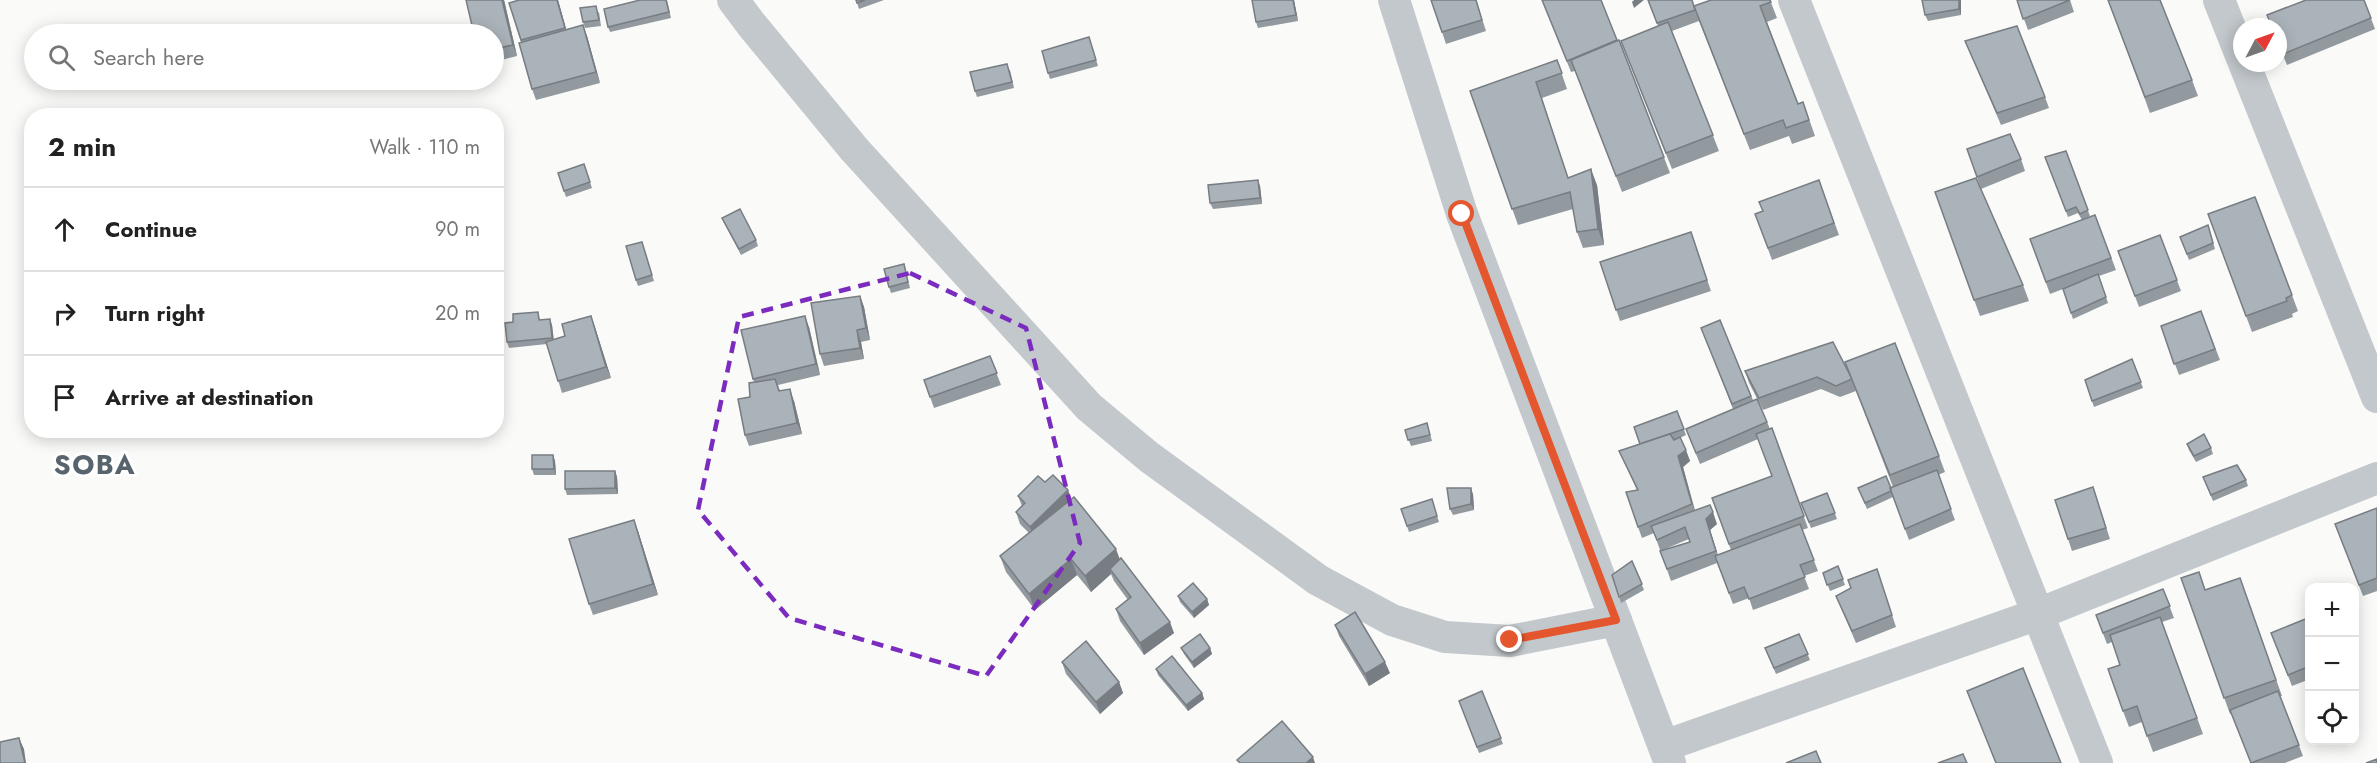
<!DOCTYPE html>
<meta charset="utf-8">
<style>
body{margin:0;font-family:Jost,sans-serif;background:#f6f6f6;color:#222}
.controls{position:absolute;right:18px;bottom:18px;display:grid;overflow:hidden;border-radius:12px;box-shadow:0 3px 15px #0003}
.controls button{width:54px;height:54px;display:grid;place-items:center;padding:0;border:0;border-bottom:2px solid #e0e0e0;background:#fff;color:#222;font:30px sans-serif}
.compass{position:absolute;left:2233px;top:18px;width:54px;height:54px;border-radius:50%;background:#fff;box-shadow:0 3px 15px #0003;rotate:49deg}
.stop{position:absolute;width:18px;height:18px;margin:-14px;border:4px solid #e4572e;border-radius:50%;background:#fff}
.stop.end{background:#e4572e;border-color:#fff;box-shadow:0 2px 6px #0008}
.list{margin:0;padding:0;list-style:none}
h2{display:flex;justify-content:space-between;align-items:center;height:78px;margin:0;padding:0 24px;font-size:26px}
h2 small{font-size:20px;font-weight:400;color:#767676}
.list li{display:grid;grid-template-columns:39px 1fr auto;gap:18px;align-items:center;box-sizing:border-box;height:84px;padding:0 24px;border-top:2px solid #e0e0e0}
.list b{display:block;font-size:22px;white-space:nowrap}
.list em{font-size:20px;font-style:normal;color:#767676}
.icon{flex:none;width:33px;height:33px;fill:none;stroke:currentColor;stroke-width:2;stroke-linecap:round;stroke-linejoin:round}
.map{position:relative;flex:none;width:2377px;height:763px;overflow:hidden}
.search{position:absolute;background:#fff;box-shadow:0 3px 15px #0003;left:24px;top:24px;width:480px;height:66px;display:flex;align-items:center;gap:15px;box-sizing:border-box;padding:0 21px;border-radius:33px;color:#767676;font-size:22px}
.panel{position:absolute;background:#fff;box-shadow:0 3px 15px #0003;left:24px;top:108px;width:480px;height:330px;border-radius:24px}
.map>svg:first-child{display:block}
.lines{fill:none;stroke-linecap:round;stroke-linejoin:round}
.street{stroke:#c3c8cc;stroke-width:32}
.wall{fill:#929a9f;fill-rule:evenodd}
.shaded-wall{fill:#777d82}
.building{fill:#aab3b9;stroke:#777d82;stroke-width:1.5}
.route{stroke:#e4572e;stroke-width:8}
.marked{fill:none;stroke:#7b2cbf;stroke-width:4.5;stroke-dasharray:12 8;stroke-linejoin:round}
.labels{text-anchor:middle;stroke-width:6;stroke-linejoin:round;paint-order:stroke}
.district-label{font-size:27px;font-weight:bold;letter-spacing:1.5px;fill:#57646e;stroke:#fff}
</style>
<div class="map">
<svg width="2377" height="763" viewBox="0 0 2377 763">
<rect width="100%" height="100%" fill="#fafaf8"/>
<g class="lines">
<g class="street">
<polyline points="733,0 751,24 854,149 1089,407 1149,457 1318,580 1392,620 1445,637 1510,641 1616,620"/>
<polyline points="1394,0 1462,214 1670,763"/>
<polyline points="1794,0 2097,763"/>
<polyline points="2219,0 2242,58"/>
<polyline points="2244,63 2377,397"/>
<polyline points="1664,746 2038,614 2377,478"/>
</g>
</g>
<g class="wall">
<polygon points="504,0 517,56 494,62 494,34"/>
<polygon points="519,0 558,0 566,29 587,36 600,83 536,100 532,89 521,42 509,3"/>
<polygon points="667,0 671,18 610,32 608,27"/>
<polygon points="856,0 884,0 859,9"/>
<polygon points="1252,0 1294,0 1298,21 1258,28 1256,22"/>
<polygon points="1476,0 1486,31 1446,44 1442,32"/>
<polygon points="1542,0 1618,41 1619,40 1670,173 1622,192 1575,71 1571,72"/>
<polygon points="1648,0 1694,6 1770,0 1777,18 1767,22 1798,104 1803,102 1815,136 1792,144 1789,136 1750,150 1699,21 1672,31 1719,151 1672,169 1621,41 1658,26"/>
<polygon points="1961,0 1961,15 1928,21 1925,15"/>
<polygon points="2017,0 2070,0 2074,12 2028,30"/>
<polygon points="2108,0 2192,80 2198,96 2150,113"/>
<polygon points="2364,0 2375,29 2287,65 2278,43 2278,27 2272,27 2267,15"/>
<polygon points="599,12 601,26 585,28 583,22"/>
<polygon points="1089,37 1098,66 1050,79 1048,73"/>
<polygon points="1965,41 2045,97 2049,108 2001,125"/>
<polygon points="1557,60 1567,89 1542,98 1568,178 1597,185 1604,245 1583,248 1577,232 1573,209 1518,225 1470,91"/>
<polygon points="1010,70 1014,88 977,97 975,91"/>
<polygon points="1967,149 2021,159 2025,171 1981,189"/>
<polygon points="2066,151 2090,216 2084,219 2095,215 2116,270 2099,276 2108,303 2073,319 2063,289 2050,294 2030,239 2082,220 2078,213 2068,217 2045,157"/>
<polygon points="584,164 592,188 566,197 558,173"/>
<polygon points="1819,180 1839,235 1772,260 1755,214 1763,211"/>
<polygon points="1260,186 1262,204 1213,209 1210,203"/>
<polygon points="1935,192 2023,285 2029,301 1980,316"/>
<polygon points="2255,197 2298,311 2292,314 2293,317 2252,332 2208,214"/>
<polygon points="722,218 756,240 758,246 741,255 724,223"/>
<polygon points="2210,231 2215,249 2189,260 2180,237"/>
<polygon points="1691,232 1711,291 1620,321 1600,262"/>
<polygon points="2160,235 2181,291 2139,307 2118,251"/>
<polygon points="642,242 654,281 638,286 636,280"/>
<polygon points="904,264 910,288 891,293 889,287"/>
<polygon points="860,296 864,307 870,340 861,342 864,359 824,366 820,354"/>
<polygon points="2201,311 2220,360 2179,375 2161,326"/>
<polygon points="538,312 540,320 552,325 554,340 565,336 591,316 611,378 562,393 547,344 509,348 507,342 513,322"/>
<path d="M1720 320 1753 400 1767 422 1770 429 1772 428 1808 528 1802 530 1818 571 1804 576 1809 589 1753 610 1749 598 1733 604 1717 563 1671 581 1654 533 1642 538 1638 527 1637 490 1624 462 1619 451 1640 444 1677 411 1686 435 1680 438 1690 461 1683 467 1695 510 1717 524 1710 530 1718 555 1731 550 1712 498 1772 476 1758 439 1700 464 1686 429 1733 409 1701 328ZM1689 539 1690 542 1665 549Z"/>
<polygon points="809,327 820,375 778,385 780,391 794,401 802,434 749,446 745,435 750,397 754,382 753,379"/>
<polygon points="990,356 1001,385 934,408 924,380"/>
<polygon points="2132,359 2143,388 2094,407 2085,380"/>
<polygon points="1745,371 1852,379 1856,391 1840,397 1821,389 1763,410 1749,383"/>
<polygon points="1851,378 1939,456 1945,472 1938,475 1955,520 1909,540 1893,497 1867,509 1858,488 1891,488 1893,487"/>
<polygon points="1427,423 1432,441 1411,446 1405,430"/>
<polygon points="2187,444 2211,448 2213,454 2196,462 2189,450"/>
<polygon points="553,455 555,461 556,475 534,475 532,469"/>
<polygon points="615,471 617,477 618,494 567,495 565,489"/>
<polygon points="2203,477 2246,480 2248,486 2213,501"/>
<polygon points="1045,482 1068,490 1071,499 1120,559 1174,633 1144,655 1120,621 1116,609 1128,600 1114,581 1111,574 1091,592 1077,575 1035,610 1006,572 1000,556 1029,533 1020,524 1016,512 1022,506 1018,496"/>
<polygon points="2093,487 2110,539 2072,551 2068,539"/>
<polygon points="1827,493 1837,519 1811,528 1801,503"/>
<polygon points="1473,494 1474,510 1453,515 1450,509"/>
<polygon points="1432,499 1439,522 1409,532 1401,509"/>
<polygon points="2377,508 2377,591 2363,596 2335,524"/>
<polygon points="638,531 658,595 593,615 589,604"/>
<polygon points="1632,561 1644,590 1621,603 1612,575"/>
<polygon points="1838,566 1845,585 1830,591 1823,573"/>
<polygon points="2181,578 2205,590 2240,578 2282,696 2280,696 2303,756 2285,763 2251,763 2231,714 2230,714"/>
<polygon points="1881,581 1896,627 1856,643 1836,596"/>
<polygon points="2163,589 2174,618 2162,622 2203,734 2153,752 2142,722 2129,727 2123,711 2120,665 2112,642 2107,644 2096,615"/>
<polygon points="1178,596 1207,599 1209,605 1194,618 1180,602"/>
<polygon points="2310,617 2310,679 2292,686 2271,633"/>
<polygon points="1335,625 1390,673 1369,686 1339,636"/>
<polygon points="1799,634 1810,660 1776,674 1765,648"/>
<polygon points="1181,648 1210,648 1212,654 1194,668 1184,654"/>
<polygon points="1062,662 1119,682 1123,693 1100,714 1066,674"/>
<polygon points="1156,669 1202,693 1204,699 1188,711 1158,675"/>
<polygon points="1482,691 1503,744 1479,753 1459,701"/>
</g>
<g class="shaded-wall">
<polygon points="502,0 504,0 517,56 513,45"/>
<polygon points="557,0 558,0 569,39 565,28"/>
<polygon points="1293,0 1294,0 1298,21 1296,15"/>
<polygon points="1634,0 1644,0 1634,8 1632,2"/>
<polygon points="1959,0 1961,0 1961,15 1959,9"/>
<polygon points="583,25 587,36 600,83 596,72"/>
<polygon points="1591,169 1597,185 1604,245 1598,229"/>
<polygon points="1258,180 1260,186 1262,204 1260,198"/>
<polygon points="860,296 864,307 870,340 866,328"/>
<polygon points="591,316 595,327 611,378 606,367"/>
<polygon points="805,316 809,327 820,375 816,364"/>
<polygon points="550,319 552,325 554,344 552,338"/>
<polygon points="857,330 861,342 864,359 860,348"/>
<polygon points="790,389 794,401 802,434 797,423"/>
<polygon points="1686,450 1690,461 1683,467 1696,516 1678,456"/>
<polygon points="553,455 555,461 556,475 554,469"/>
<polygon points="615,471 617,477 618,494 615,488"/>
<polygon points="1471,488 1473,494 1474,510 1471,504"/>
<polygon points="1068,490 1072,501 1034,539 1030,527"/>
<polygon points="1713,512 1717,524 1710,530 1720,563 1706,519"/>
<polygon points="634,520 638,531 658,595 653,584"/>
<polygon points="1116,549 1122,565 1110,569 1111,574 1091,592 1085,576"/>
<polygon points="1071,559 1077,575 1035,610 1029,594"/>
<polygon points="1207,599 1209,605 1194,618 1192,612"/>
<polygon points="1170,622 1174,633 1144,655 1140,643"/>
<polygon points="1210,648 1212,654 1194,668 1192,662"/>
<polygon points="1385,662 1390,673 1369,686 1365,674"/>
<polygon points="1119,682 1123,693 1100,714 1096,702"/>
<polygon points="1202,693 1204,699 1188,711 1186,705"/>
<polygon points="19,738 24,749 26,763 25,763"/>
<polygon points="1313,757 1315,763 1306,763"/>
</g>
<g class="building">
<polygon points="466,0 502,0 513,45 494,49 494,34 474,34"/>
<polygon points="519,0 557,0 565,28 521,40 509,3"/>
<polygon points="640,0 666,0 669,12 608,27 604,9"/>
<polygon points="856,0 865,0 857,3"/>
<polygon points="1252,0 1293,0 1296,15 1256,22"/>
<polygon points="1431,0 1476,0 1482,20 1442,32"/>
<polygon points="1542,0 1601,0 1617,40 1567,61"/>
<polygon points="1648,0 1692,0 1695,10 1657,23"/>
<polygon points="1711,0 1770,0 1771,2 1760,6 1798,104 1803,102 1809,120 1786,128 1783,120 1744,134 1694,6"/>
<polygon points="1922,0 1959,0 1959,9 1925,15"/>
<polygon points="2017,0 2070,0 2023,19"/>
<polygon points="2108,0 2160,0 2192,80 2145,97"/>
<polygon points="2306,0 2364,0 2371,18 2283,54 2278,42 2278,27 2272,27 2267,15"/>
<polygon points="596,6 599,20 583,22 580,8"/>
<polygon points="1668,22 1713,135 1666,153 1621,41"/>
<polygon points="583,25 596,72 532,89 519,43"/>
<polygon points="2017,26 2045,97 1997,113 1965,41"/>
<polygon points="1089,37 1096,60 1048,73 1042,51"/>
<polygon points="1619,40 1664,157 1616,176 1571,60"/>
<polygon points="1557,60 1562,73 1536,82 1568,178 1591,169 1598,229 1577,232 1570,192 1512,209 1470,91"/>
<polygon points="1007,64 1012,82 975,91 970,72"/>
<polygon points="2010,134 2021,159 1977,177 1967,149"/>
<polygon points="2066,151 2088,210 2080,214 2076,207 2066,211 2045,157"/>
<polygon points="584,164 590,182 564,191 558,173"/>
<polygon points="1976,178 2023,285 1974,300 1935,192"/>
<polygon points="1258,180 1260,198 1210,203 1208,185"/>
<polygon points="1819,180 1834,223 1768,248 1755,214 1763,211 1759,202"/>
<polygon points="2255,197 2292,295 2286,298 2287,301 2246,316 2208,214"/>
<polygon points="740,209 756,240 739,249 722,218"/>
<polygon points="2095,215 2111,258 2046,282 2030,239"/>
<polygon points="2208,225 2213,243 2187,254 2180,237"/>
<polygon points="1691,232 1707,280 1616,310 1600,262"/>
<polygon points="2160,235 2177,280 2135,296 2118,251"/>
<polygon points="642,242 652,275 636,280 626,246"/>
<polygon points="904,264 908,282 889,287 884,269"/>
<polygon points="2098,274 2106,297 2071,313 2063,289"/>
<polygon points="860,296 866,328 857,330 860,348 820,354 811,303"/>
<polygon points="2201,311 2215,349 2174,364 2161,326"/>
<polygon points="538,312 539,320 550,319 552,338 507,342 505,323 513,322 513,314"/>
<polygon points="591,316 606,367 558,381 546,342 565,336 562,324"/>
<polygon points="805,316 816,364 753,379 741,330"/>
<polygon points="1720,320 1751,396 1732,404 1701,328"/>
<polygon points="1833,342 1852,379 1836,386 1817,377 1759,398 1745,371"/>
<polygon points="1895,343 1939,456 1890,475 1845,362"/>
<polygon points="990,356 997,373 930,397 924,380"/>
<polygon points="2132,359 2141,382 2092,401 2085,380"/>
<polygon points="775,379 779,391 790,389 797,423 745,435 738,399 750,397 749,383"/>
<polygon points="1757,399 1767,422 1696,453 1686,429"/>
<polygon points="1677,411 1684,429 1640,444 1634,427"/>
<polygon points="1427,423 1430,435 1408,440 1405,430"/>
<polygon points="1772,428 1804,516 1729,544 1712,498 1772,476 1756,434"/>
<polygon points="1670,434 1674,440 1680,437 1686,450 1678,456 1692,504 1638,527 1626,492 1638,490 1619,451"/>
<polygon points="2204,434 2211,448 2194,456 2187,444"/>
<polygon points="532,455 553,455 554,469 532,469"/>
<polygon points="2237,465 2246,480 2211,495 2203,477"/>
<polygon points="1937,470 1951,509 1905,529 1890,488"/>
<polygon points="565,471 615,471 615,488 565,489"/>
<polygon points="1053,475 1068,490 1030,527 1016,512 1025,503 1018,496 1038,476 1045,482"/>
<polygon points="1886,476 1891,488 1890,488 1891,491 1865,503 1858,488"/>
<polygon points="2093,487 2106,528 2068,539 2055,500"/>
<polygon points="1447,488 1471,488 1471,504 1450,509"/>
<polygon points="1827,493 1835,513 1809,522 1801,503"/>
<polygon points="1074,497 1116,549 1085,576 1071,559 1029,594 1000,556"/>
<polygon points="1432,499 1437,516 1407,526 1401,509"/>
<polygon points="1710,505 1713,512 1706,519 1716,551 1667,569 1660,551 1690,542 1685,527 1657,540 1651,526"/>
<polygon points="2377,508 2377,578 2359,585 2335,524"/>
<polygon points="634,520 653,584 589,604 569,539"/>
<polygon points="1800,524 1814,560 1800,565 1805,577 1749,599 1744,587 1729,593 1715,556"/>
<polygon points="1121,558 1170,622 1140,643 1116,609 1131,597 1110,569"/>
<polygon points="1632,561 1642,584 1619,597 1612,575"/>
<polygon points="1838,566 1843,579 1827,585 1823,573"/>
<polygon points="1877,569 1892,615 1852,631 1836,596 1851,588 1848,580"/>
<polygon points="2199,572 2205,590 2240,578 2276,680 2224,698 2181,578"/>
<polygon points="1193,583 1207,599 1192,612 1178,596"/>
<polygon points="2163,589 2170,606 2103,633 2096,615"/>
<polygon points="1355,612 1385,662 1365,674 1335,625"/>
<polygon points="2160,617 2197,718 2147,736 2137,706 2123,711 2108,669 2120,665 2110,635"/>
<polygon points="2310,617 2310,666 2288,675 2271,633"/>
<polygon points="1200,634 1210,648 1192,662 1181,648"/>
<polygon points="1799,634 1808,654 1774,668 1765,648"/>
<polygon points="1086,641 1119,682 1096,702 1062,662"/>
<polygon points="1172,656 1202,693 1186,705 1156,669"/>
<polygon points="2023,668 2061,763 1996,763 1967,691"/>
<polygon points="1482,691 1501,738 1477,747 1459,701"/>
<polygon points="2278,691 2299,745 2251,763 2230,710"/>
<polygon points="1282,721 1313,757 1306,763 1240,763 1237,760"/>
<polygon points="19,738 25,763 0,763 0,742"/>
<polygon points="1816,751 1821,763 1786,763"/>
<polygon points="1963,754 1967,763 1938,763"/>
<polygon points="2377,759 2377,763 2366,763"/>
</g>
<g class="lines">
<polyline class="route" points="1462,214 1616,620 1510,640"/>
</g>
<path class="marked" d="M910 273 1026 328 1080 543 986 676 789 618 698 510 739 317Z"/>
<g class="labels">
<g class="district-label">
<text x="95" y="474">SOBA</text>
</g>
</g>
</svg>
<div class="controls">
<button>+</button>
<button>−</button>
<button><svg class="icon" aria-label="locate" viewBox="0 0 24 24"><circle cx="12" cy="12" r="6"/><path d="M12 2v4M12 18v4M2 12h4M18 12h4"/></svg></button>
</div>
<svg class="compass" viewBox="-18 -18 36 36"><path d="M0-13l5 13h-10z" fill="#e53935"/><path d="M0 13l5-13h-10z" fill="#767676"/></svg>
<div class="stop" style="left:1462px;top:214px"></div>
<div class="stop end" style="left:1510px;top:640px"></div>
<div class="search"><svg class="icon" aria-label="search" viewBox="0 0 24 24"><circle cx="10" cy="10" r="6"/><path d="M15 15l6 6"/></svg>Search here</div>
<section class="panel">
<h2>2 min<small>Walk · 110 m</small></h2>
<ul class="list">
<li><svg class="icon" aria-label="ahead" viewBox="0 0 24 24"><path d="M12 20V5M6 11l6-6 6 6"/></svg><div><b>Continue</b></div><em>90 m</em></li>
<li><svg class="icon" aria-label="right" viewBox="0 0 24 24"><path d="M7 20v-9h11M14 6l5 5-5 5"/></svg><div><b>Turn right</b></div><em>20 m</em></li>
<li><svg class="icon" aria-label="arrive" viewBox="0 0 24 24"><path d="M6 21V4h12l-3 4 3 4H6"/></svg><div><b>Arrive at destination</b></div></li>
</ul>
</section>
</div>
